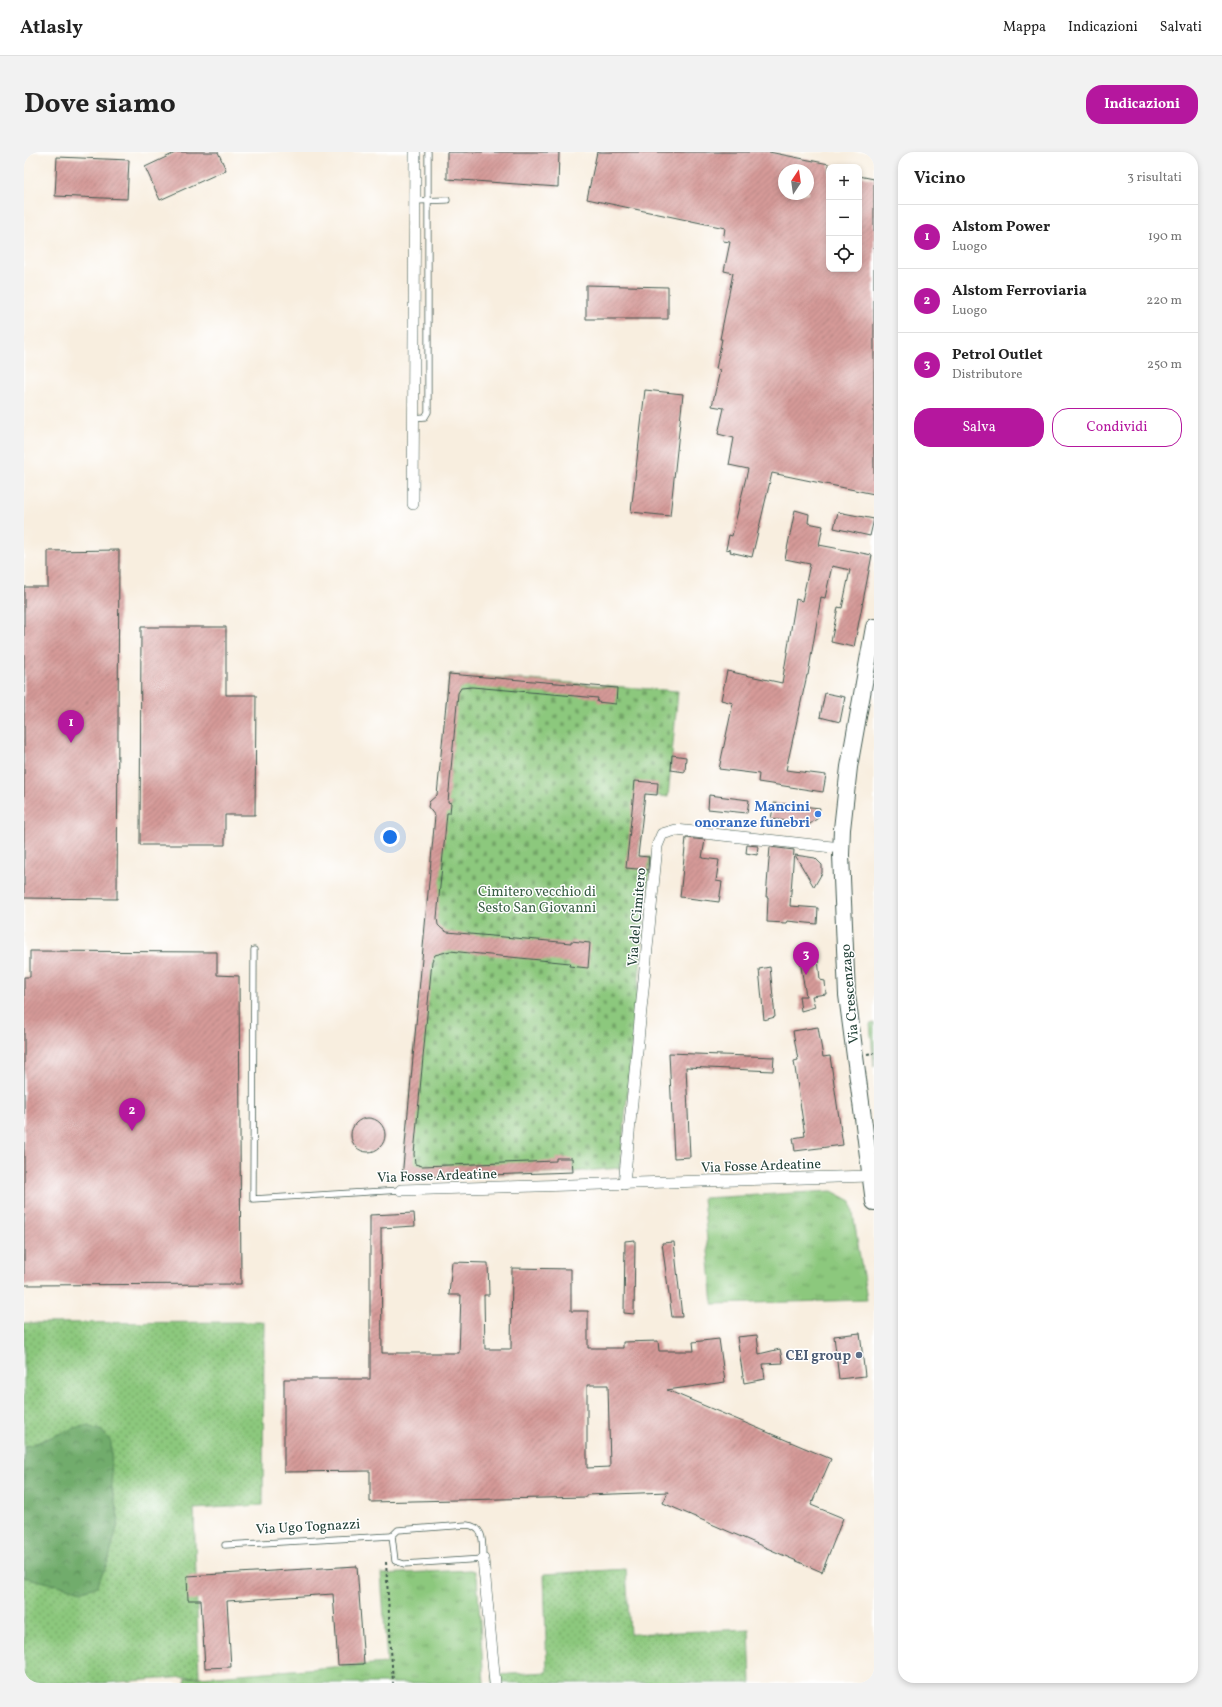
<!DOCTYPE html>
<html lang="it">
<meta charset="utf-8">
<style>
body{margin:0;font-family:Vollkorn,serif;background:#f2f2f2;color:#222}
.controls{position:absolute;right:12px;top:12px;display:grid;overflow:hidden;border-radius:8px;box-shadow:0 2px 6px #0003}
.controls button{width:36px;height:36px;display:grid;place-items:center;padding:0;border:0;border-bottom:1px solid #e0e0e0;background:#fff;color:#222;font:20px sans-serif}
.compass{position:absolute;left:754px;top:12px;width:36px;height:36px;border-radius:50%;background:#fff;box-shadow:0 2px 6px #0003;rotate:13deg}
.you{position:absolute;left:366px;top:685px;width:14px;height:14px;margin:-10px;border:3px solid #fff;border-radius:50%;background:#1a73e8;box-shadow:0 0 0 6px #1a73e833}
.badge{display:grid;place-items:center;width:26px;height:26px;border-radius:50%;background:#b5179e;color:#fff;font-size:13px;font-weight:700}
.pin{position:absolute;translate:-50% -33px;filter:drop-shadow(0 1px 2px #0008)}
.pin::after{content:'';position:absolute;top:21px;width:14px;height:12px;background:inherit;clip-path:polygon(0 0,100% 0,50% 100%)}
.list{margin:0;padding:0;list-style:none}
h2{display:flex;justify-content:space-between;align-items:center;height:52px;margin:0;padding:0 16px;font-size:17px}
h2 small{font-size:13px;font-weight:400;color:#767676}
.list li{display:grid;grid-template-columns:26px 1fr auto;gap:12px;align-items:center;box-sizing:border-box;height:64px;padding:0 16px;border-top:1px solid #e0e0e0}
.list b{display:block;font-size:15px;white-space:nowrap}
.list p{margin:0;font-size:13px;white-space:nowrap;color:#767676}
.list em{font-size:13px;font-style:normal;color:#767676}
.actions{display:flex;gap:8px;padding:12px 16px}
.actions a{flex:1;padding:9px 0;border:1px solid #b5179e;border-radius:16px;text-align:center;font-size:14px;color:#b5179e}
.actions .main{background:#b5179e;color:#fff}
.icon{flex:none;width:22px;height:22px;fill:none;stroke:currentColor;stroke-width:2;stroke-linecap:round;stroke-linejoin:round}
.map{position:relative;flex:none;width:850px;height:1531px;overflow:hidden;border-radius:16px}
header{display:flex;align-items:center;gap:24px;box-sizing:border-box;height:56px;padding:0 20px;background:#fff;border-bottom:1px solid #e0e0e0}
header strong{font-size:19px}
nav{display:flex;gap:22px;margin-inline-start:auto;font-size:14px}
.intro{display:flex;align-items:center;justify-content:space-between;box-sizing:border-box;height:96px;padding:0 24px}
h1{margin:0;font-size:28px}
.button{padding:10px 18px;border-radius:16px;background:#b5179e;color:#fff;font-size:14px;font-weight:700}
main{display:flex;gap:24px;padding:0 24px}
aside{flex:1;background:#fff;border-radius:16px;box-shadow:0 2px 6px #0003}
.map>svg:first-child{display:block}
.grass{fill:url(#grass-dots);stroke:#568258}
.forest{fill:url(#forest-crowns);stroke:#487450}
.cemetery{fill:url(#cemetery-stones);stroke:#568258}
.park{fill:url(#park-tufts);stroke:#568258}
.building{fill:url(#building-hatch);fill-rule:evenodd}
.lines{fill:none;stroke-linecap:round;stroke-linejoin:round}
.lane-casing{stroke:#40584e;stroke-width:7}
.street-casing{stroke:#40584e;stroke-width:12}
.secondary-casing{stroke:#40584e;stroke-width:18}
.path{stroke:#40584e;stroke-width:2;stroke-dasharray:3 3;stroke-linecap:butt}
.lane{stroke:#fff;stroke-width:5.5}
.street{stroke:#fff;stroke-width:11}
.secondary{stroke:#fff;stroke-width:16}
.shop-dot{fill:#3f7fe0;stroke:#fff;stroke-width:1.5}
.service-dot{fill:#5c6f8a;stroke:#fff;stroke-width:1.5}
.labels{text-anchor:middle;stroke-width:3;stroke-linejoin:round;paint-order:stroke}
.shop-label{font-size:14px;font-weight:bold;fill:#366cbe;stroke:#fff;text-anchor:end}
.park-label{font-size:14px;fill:#3a6046;stroke:#fff}
.street-label{font-size:14px;fill:#1f3d34;stroke:#fff}
.service-label{font-size:14px;font-weight:bold;fill:#4e5e75;stroke:#fff;text-anchor:end}
</style>
<header>
<strong>Atlasly</strong>
<nav><a>Mappa</a><a>Indicazioni</a><a>Salvati</a></nav>
</header>
<div class="intro"><h1>Dove siamo</h1><a class="button">Indicazioni</a></div>
<main>
<div class="map">
<svg width="850" height="1531" viewBox="0 0 850 1531">
<defs>
<pattern id="grass-dots" width="8" height="8" patternUnits="userSpaceOnUse"><rect width="8" height="8" fill="#8cc87d"/><path d="M2 2h.1M6 6h.1" fill="none" stroke="#72a467" stroke-width="1.8" stroke-linecap="round"/></pattern>
<pattern id="forest-crowns" width="20" height="18" patternUnits="userSpaceOnUse"><rect width="20" height="18" fill="#71ac6c"/><path d="M2 6a3 3 0 1 1 6 0M12 15a3 3 0 1 1 6 0" fill="none" stroke="#5c8d5a"/></pattern>
<pattern id="cemetery-stones" width="16" height="16" patternUnits="userSpaceOnUse"><rect width="16" height="16" fill="#8cc87d"/><path d="M2 7V4a2 2 0 0 1 4 0v3zM10 15v-3a2 2 0 0 1 4 0v3z" fill="#72a467"/></pattern>
<pattern id="park-tufts" width="24" height="20" patternUnits="userSpaceOnUse"><rect width="24" height="20" fill="#8cc87d"/><path d="M3 7l-1-3M5 7V3M7 7l1-3M15 17l-1-3M17 17v-4M19 17l1-3" fill="none" stroke="#72a467"/></pattern>
<pattern id="building-hatch" width="6" height="6" patternUnits="userSpaceOnUse"><rect width="6" height="6" fill="#d59a98"/><path d="M-1 1l2-2M0 6l6-6M5 7l2-2" fill="none" stroke="#ac7f7d"/></pattern>
</defs>
<rect width="100%" height="100%" fill="#fff"/>
<filter id="ink" filterUnits="userSpaceOnUse"><feTurbulence type="fractalNoise" baseFrequency=".025" numOctaves="2"/><feDisplacementMap in="SourceGraphic" scale="8" xChannelSelector="R" yChannelSelector="G"/><feConvolveMatrix kernelMatrix="1 2 1 2 8 2 1 2 1" color-interpolation-filters="sRGB"/></filter>
<filter id="wash" filterUnits="userSpaceOnUse"><feTurbulence type="fractalNoise" baseFrequency=".012" numOctaves="4" result="noise"/><feDisplacementMap in="SourceGraphic" scale="16" xChannelSelector="R" yChannelSelector="G"/><feGaussianBlur stdDeviation="0.9" result="paint"/><feColorMatrix in="noise" values="0 0 0 0 0 0 0 0 0 0 0 0 0 0 0 0 0 1.4 0 .05"/><feComposite in="paint" operator="in"/></filter>
<g filter="url(#wash)">
<rect width="100%" height="100%" fill="#f8eedf"/>
<g class="grass">
<polygon points="240,1170 239,1353 170,1357 175,1524 81,1531 0,1531 0,1171"/>
<polygon points="602,1417 606,1482 725,1477 727,1531 469,1531 469,1523 523,1520 520,1422"/>
</g>
<polygon class="forest" points="64,1274 78,1279 87,1290 88,1337 95,1368 84,1410 72,1435 58,1439 0,1425 0,1294 7,1293 50,1276"/>
<polygon class="cemetery" points="425,522 654,539 644,645 621,642 614,704 627,705 596,1016 549,1020 378,1026"/>
<g class="park">
<polygon points="850,871 850,915 846,872"/>
<polygon points="808,1039 827,1049 843,1148 689,1152 679,1046"/>
<polygon points="446,1418 451,1419 453,1424 460,1531 161,1531 162,1526 363,1511 357,1422"/>
</g>
<g id="blocks">
<g class="building">
<polygon points="153,0 194,0 202,18 136,48 121,15"/>
<polygon points="423,0 535,0 534,35 423,27"/>
<path d="M573 0H745L805 12V117H835V24L850 27V342L748 321 728 405 706 400 707 398 702 397 705 383 708 384 724 317 705 313 710 286 694 282 700 256 688 254 696 218 692 217 698 187H696L709 121 700 119 706 90 699 89 701 76 563 47ZM760 18H784V42H760Z"/>
<polygon points="33,5 105,8 103,47 31,44"/>
<polygon points="562,133 644,135 644,167 562,167"/>
<polygon points="621,238 659,242 646,364 607,360"/>
<polygon points="771,358 785,362 784,371 799,374 795,393 848,403 830,495 807,490 814,455 818,456 826,418 808,414 801,446 797,445 784,523 783,523 762,618 802,623 799,640 734,630 735,622 695,617 709,551 697,548 703,519 758,531 772,447 778,449 786,412 761,407"/>
<polygon points="814,360 850,367 846,384 810,376"/>
<polygon points="95,398 93,747 0,746 0,435 24,435 24,399"/>
<polygon points="117,475 202,475 202,543 232,543 231,663 201,663 201,693 116,693"/>
<polygon points="425,522 593,536 592,552 573,550 574,546 448,535 437,536 434,541 424,650 427,651 426,661 423,661 413,766 414,773 418,777 423,780 547,791 547,789 566,791 564,816 545,814 546,811 426,799 411,803 408,809 390,1002 391,1012 398,1014 532,1009 532,1006 548,1006 549,1020 378,1026 411,664 404,655 405,650 413,643"/>
<polygon points="801,541 821,545 816,570 796,565"/>
<polygon points="648,603 662,605 661,620 647,618"/>
<polygon points="611,629 634,631 633,643 621,642 614,704 625,705 624,718 602,716"/>
<polygon points="685,643 725,648 723,661 684,657"/>
<polygon points="750,651 796,656 794,666 786,672 747,667"/>
<polygon points="662,686 681,688 678,706 695,708 692,729 698,730 695,750 656,745"/>
<polygon points="723,693 734,694 733,703 722,701"/>
<polygon points="746,695 770,698 766,754 794,756 793,772 763,769 762,771 743,770 744,745 742,745"/>
<polygon points="771,703 791,706 798,713 798,721 790,735"/>
<polygon points="6,799 193,800 193,823 215,824 217,1132 0,1133 0,825 6,825"/>
<polygon points="794,806 796,828 801,829 802,842 788,844 791,855 777,859 775,844 782,844 776,809"/>
<polygon points="746,815 751,865 740,868 735,817"/>
<polygon points="794,875 799,905 806,904 819,993 771,999 769,986 781,984 770,909 774,908 769,879"/>
<polygon points="645,901 750,905 749,919 662,915 666,1005 650,1006"/>
<circle cx="344" cy="983" r="17"/>
<path d="M390 1061 391 1074 357 1076 358 1201H435L437 1143H425L428 1110 464 1111 465 1143H460L461 1197H487L488 1116 547 1117V1159H564V1196H599V1190L634 1189 635 1199H670L669 1190 695 1187 701 1230 643 1238 807 1307 787 1353 819 1366 798 1420 639 1351 644 1340 562 1343V1345L346 1350V1319L260 1320V1227H346V1063ZM563 1233H584L586 1315 563 1316Z"/>
<polygon points="611,1088 610,1162 600,1161 601,1089"/>
<polygon points="650,1090 658,1165 648,1165 638,1091"/>
<polygon points="836,1181 841,1224 815,1227 810,1184"/>
<polygon points="733,1183 735,1202 756,1197 759,1211 739,1212 741,1227 720,1231 713,1185"/>
<polygon points="333,1414 340,1512 314,1513 309,1442 203,1449 207,1515 181,1516 177,1448 164,1448 163,1424"/>
</g>
</g>
</g>
<g filter="url(#ink)">
<use href="#blocks" fill-opacity="0" stroke="#40584e" stroke-width="1"/>
<g class="lines">
<g class="lane-casing">
<g id="lane">
<polyline points="390,49 423,48"/>
<polyline points="389,266 401,265 404,260 404,0"/>
<polyline points="230,798 229,1047 377,1038"/>
<path d="M443 1373C462 1375 458 1392 459 1407L380 1412 371 1409 368 1384 374 1378Z"/>
<polyline points="201,1393 368,1384"/>
</g>
</g>
<g class="street-casing">
<g id="street">
<polyline points="389,352 391,0"/>
<polyline points="600,1032 633,694 638,682 652,678 817,696"/>
<polyline points="377,1038 846,1024"/>
<polyline points="459,1407 471,1531"/>
</g>
</g>
<g class="secondary-casing">
<polyline id="secondary" points="850,475 825,615 818,677 817,703 823,843 850,1050"/>
</g>
<g class="path">
<polyline points="843,902 850,901"/>
<polyline points="362,1410 369,1531"/>
</g>
<use href="#lane" class="lane"/>
<use href="#street" class="street"/>
<use href="#secondary" class="secondary"/>
</g>
</g>
<circle class="shop-dot" cx="794" cy="662" r="4"/>
<circle class="service-dot" cx="835" cy="1203" r="4"/>
<g class="labels">
<g class="shop-label">
<text x="786" y="659">Mancini<tspan x="786" dy="16">onoranze funebri</tspan></text>
</g>
<g class="park-label">
<text x="513" y="744">Cimitero vecchio di<tspan x="513" dy="16">Sesto San Giovanni</tspan></text>
</g>
<g class="street-label">
<text transform="translate(612 765) rotate(-85)" y="5">Via del Cimitero</text>
<text transform="translate(825 842) rotate(-95)" y="5">Via Crescenzago</text>
<text transform="translate(737 1013) rotate(-2)" y="5">Via Fosse Ardeatine</text>
<text transform="translate(413 1023) rotate(-2)" y="5">Via Fosse Ardeatine</text>
<text transform="translate(284 1374) rotate(-3)" y="5">Via Ugo Tognazzi</text>
</g>
<g class="service-label">
<text x="827" y="1208">CEI group</text>
</g>
</g>
</svg>
<div class="controls">
<button>+</button>
<button>−</button>
<button><svg class="icon" aria-label="locate" viewBox="0 0 24 24"><circle cx="12" cy="12" r="6"/><path d="M12 2v4M12 18v4M2 12h4M18 12h4"/></svg></button>
</div>
<svg class="compass" viewBox="-18 -18 36 36"><path d="M0-13l5 13h-10z" fill="#e53935"/><path d="M0 13l5-13h-10z" fill="#767676"/></svg>
<div class="you"></div>
<div class="pin badge" style="left:47px;top:591px">1</div>
<div class="pin badge" style="left:108px;top:979px">2</div>
<div class="pin badge" style="left:782px;top:823px">3</div>
</div>
<aside>
<h2>Vicino<small>3 risultati</small></h2>
<ul class="list">
<li><span class="badge">1</span><div><b>Alstom Power</b><p>Luogo</p></div><em>190 m</em></li>
<li><span class="badge">2</span><div><b>Alstom Ferroviaria</b><p>Luogo</p></div><em>220 m</em></li>
<li><span class="badge">3</span><div><b>Petrol Outlet</b><p>Distributore</p></div><em>250 m</em></li>
</ul>
<div class="actions"><a class="main">Salva</a><a>Condividi</a></div>
</aside>
</main>
